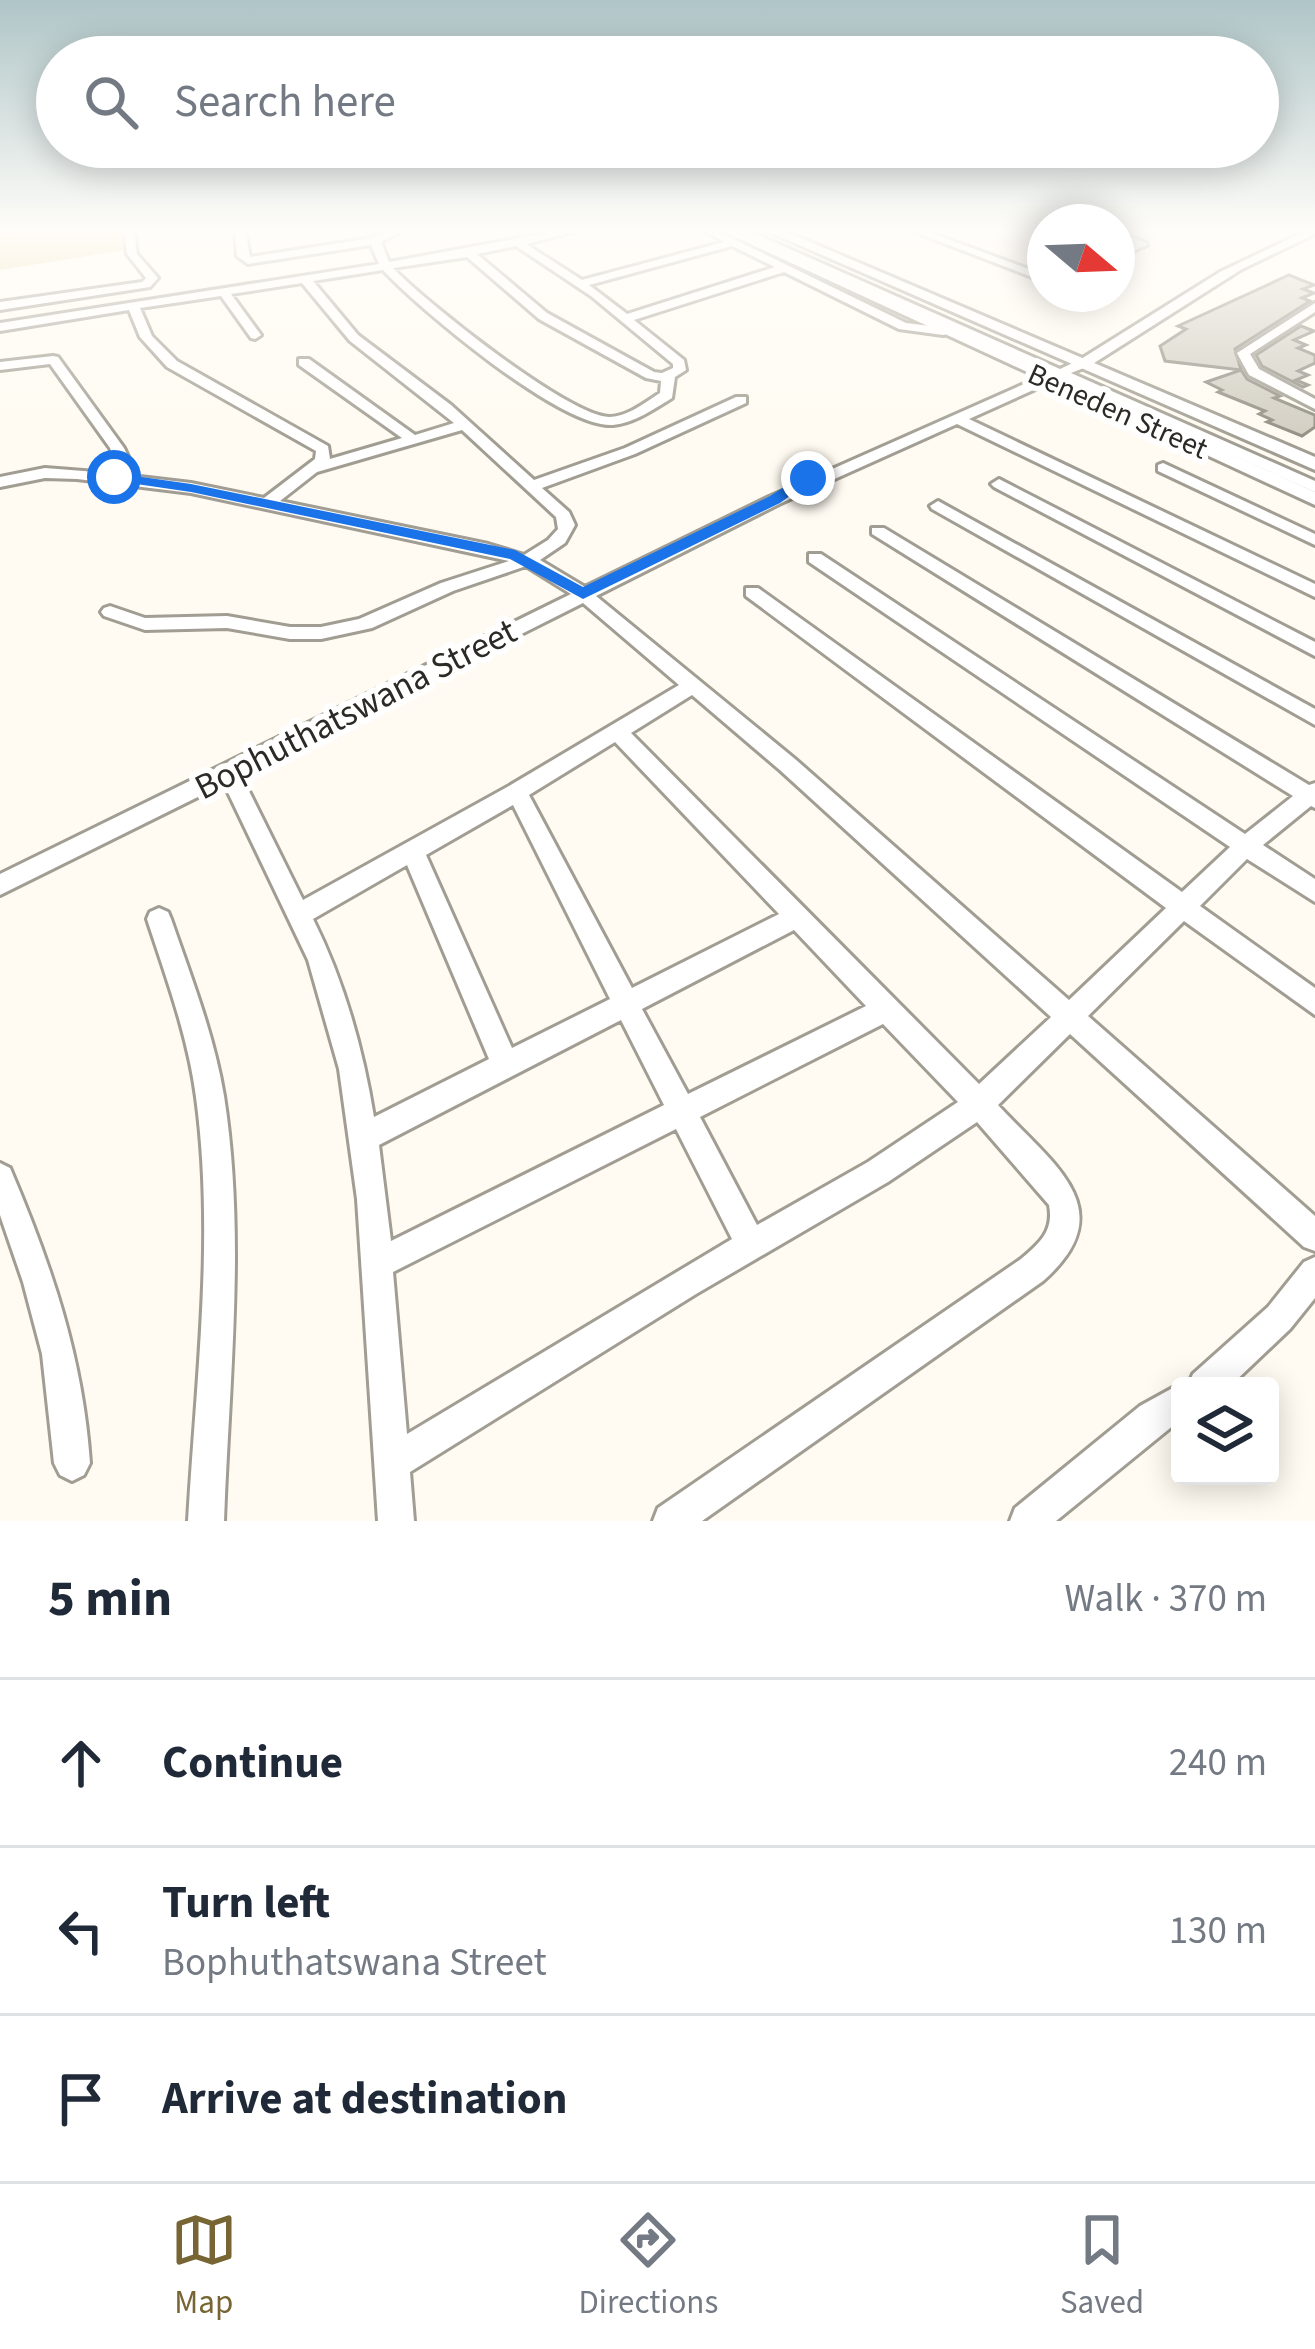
<!DOCTYPE html>
<meta charset="utf-8">
<style>
body{margin:0;font-family:"Source Sans 3",sans-serif;background:#f6f6f7;color:#1f2937}
.controls{position:absolute;right:36px;bottom:36px;display:grid;overflow:hidden;border-radius:12px;box-shadow:0 6px 30px #0003}
.controls button{width:108px;height:108px;display:grid;place-items:center;padding:0;border:0;border-bottom:3px solid #e0e1e3;background:#fff;color:#1f2937;font:60px sans-serif}
.compass{position:absolute;left:1027px;top:204px;width:108px;height:108px;border-radius:50%;background:#fff;box-shadow:0 6px 30px #0003;rotate:109deg}
.stop{position:absolute;width:36px;height:36px;margin:-27px;border:9px solid #1a73e8;border-radius:50%;background:#fff}
.stop.end{background:#1a73e8;border-color:#fff;box-shadow:0 3px 12px #0008}
.list{margin:0;padding:0;list-style:none}
h2{display:flex;justify-content:space-between;align-items:center;height:156px;margin:0;padding:0 48px;font-size:51px}
h2 small{font-size:39px;font-weight:400;color:#747a83}
.list li{display:grid;grid-template-columns:78px 1fr auto;gap:36px;align-items:center;box-sizing:border-box;height:168px;padding:0 48px;border-top:3px solid #e0e1e3}
.list b{display:block;font-size:45px;white-space:nowrap}
.list p{margin:0;font-size:39px;white-space:nowrap;color:#747a83}
.list em{font-size:39px;font-style:normal;color:#747a83}
.icon{flex:none;width:66px;height:66px;fill:none;stroke:currentColor;stroke-width:2;stroke-linecap:round;stroke-linejoin:round}
.map{position:relative;flex:none;width:1315px;height:1521px;overflow:hidden}
.search{position:absolute;background:#fff;box-shadow:0 6px 30px #0003;left:36px;right:36px;top:36px;height:132px;display:flex;align-items:center;gap:30px;box-sizing:border-box;padding:0 42px;border-radius:66px;color:#747a83;font-size:45px}
.sheet{height:660px;background:#fff}
nav{display:flex;justify-content:space-around;align-items:center;box-sizing:border-box;height:168px;border-top:3px solid #e0e1e3;background:#fff;font-size:33px;color:#747a83}
nav a{display:grid;justify-items:center;gap:6px}
nav .on{color:#776533}
.map>svg:first-child{display:block}
.green{fill:#ecd8a4}
.building{fill:#d1cdc1;stroke:#918d82;stroke-width:3}
.lines{fill:none;stroke-linecap:round;stroke-linejoin:round}
.minor-casing{stroke:#a19d92;stroke-width:6}
.major-casing{stroke:#a19d92;stroke-width:6}
.minor{fill:#fff;fill-rule:evenodd}
.major{fill:#fff;fill-rule:evenodd}
.route{fill:#1a73e8}
.labels{text-anchor:middle;stroke-width:12;stroke-linejoin:round;paint-order:stroke}
.far-street-label{font-size:30px;fill:#2c2a26;stroke:#fff}
.street-label{font-size:36px;fill:#2c2a26;stroke:#fff}
</style>
<div class="map">
<svg width="1315" height="1521" viewBox="0 0 1315 1521">
<rect width="100%" height="100%" fill="#fffbf2"/>
<polygon class="green" points="121,230 126,250 0,270 0,231"/>
<g class="building">
<polygon points="1289,275 1314,285 1303,289 1314,293 1302,298 1310,301 1235,349 1241,370 1165,361 1160,346 1186,329 1178,326"/>
<polygon points="1301,326 1314,331 1294,340 1306,345 1298,348 1315,355 1315,363 1298,371 1308,375 1296,380 1308,385 1303,387 1262,366 1256,355"/>
<polygon points="1241,370 1247,379 1280,396 1274,398 1315,415 1315,427 1302,436 1267,422 1272,420 1259,414 1265,411 1218,392 1222,390 1206,382"/>
</g>
<g class="lines">
<g class="minor-casing">
<g id="minor">
<polygon points="0,230 13,230 0,234"/>
<polygon points="124,230 134,230 137,254 158,278 150,287 0,310 0,302 142,282 146,278 127,254"/>
<path d="M235 230H245L250 257 372 238 391 230H403L381 242 389 262 563 230H581L526 244 582 280 724 242 703 230H715L906 323 947 328V334L943 335 899 329 784 272 634 320 684 360 686 370 675 377 672 398C654 409 634 423 613 425 562 429 418 308 383 270L313 281 358 335 451 405 534 480 625 448 736 397H746V403L635 454 542 488 569 512 575 525 565 543 540 560 585 587 769 497 1049 373 734 230H747L1060 369 1081 359 1220 272 1308 230H1315V234L1242 269 1091 365 1071 373 1315 481V492L1060 378 969 419 1315 584V597L957 424 781 503 596 596 795 759 1069 1000 1166 908 746 596V588H758L1182 892 1230 847 809 562V554H821L1245 834 1293 796 872 534V528H884L1309 785 1315 783V808L1311 806 1263 845 1315 879V902L1247 859 1200 906 1315 988V1015L1184 921 1088 1016 1315 1216V1251L1304 1247 1070 1034 998 1105C1051 1163 1125 1209 1043 1281L702 1521H653L658 1508 1021 1259C1040 1243 1054 1231 1049 1205L977 1122 888 1182 696 1294 410 1472 414 1521H378L357 1199 339 1069 308 960 224 784 0 895V874L571 594 526 566 453 591 372 628 321 639H290L227 628 145 630 104 616 101 612 104 608 110 606 145 618 227 616 290 627H321L359 619 441 583 509 561 191 493 77 479 45 478 0 487V477L45 468 109 473 116 463 110 448 50 364 0 370V362L53 356 58 357 124 448 131 463 123 475 191 483 264 498 315 459 316 451 167 367 140 337 129 310 0 331V323L379 264 371 245 248 264 237 256ZM516 246 591 296 673 364V368L662 373 654 372 547 313 477 254ZM732 246 775 267 627 314 589 285ZM467 257 539 319 646 378 661 381 660 393C646 402 627 417 609 417 568 416 424 301 393 268ZM302 283 350 341 454 423 415 435 309 359H299V365L402 438 330 459 328 446 177 361 152 336 140 308 221 296 251 338 255 339 261 335 231 294ZM462 430 556 517 558 529 548 540 524 555 488 544 280 501 317 472ZM583 603 679 685 509 786 303 900 241 775ZM692 695 781 771 1051 1017 979 1084 631 733ZM615 742 779 914 632 988 529 795ZM513 805 610 999 512 1048 426 855ZM407 865 489 1059 374 1117C363 1049 344 981 313 919ZM794 930 866 1006 688 1094 642 1009ZM621 1020 664 1105 391 1241 379 1145ZM883 1024 958 1102 868 1162 757 1225 700 1117ZM676 1129 732 1239 407 1434 393 1272Z"/>
<polygon points="910,230 923,230 1045,275 1045,282"/>
<polygon points="1117,231 1146,243 1147,245 1117,258 1117,251 1133,245 1117,238"/>
<polygon points="1315,303 1315,312 1250,354 1259,369 1315,399 1315,409 1249,375 1237,353"/>
<polygon points="1163,463 1315,534 1315,545 1158,471 1158,465"/>
<polygon points="999,479 1315,642 1315,656 994,487 991,484"/>
<polygon points="938,501 1315,709 1315,725 932,509 930,506"/>
<path d="M159 908 168 912 171 919C191 977 214 1035 224 1096 246 1236 229 1380 224 1521H188C196 1380 215 1237 196 1097 188 1036 166 977 147 919L150 912Z"/>
<path d="M0 1163 10 1168C51 1264 83 1358 90 1463L84 1475 72 1481 60 1475 54 1463 42 1354 23 1282 0 1215Z"/>
<polygon points="1315,1257 1315,1298 1290,1329 1230,1386 1188,1386 1193,1374 1268,1307 1304,1262"/>
<polygon points="1180,1384 1185,1386 1180,1386 1180,1420 1056,1521 1010,1521 1015,1508 1140,1406"/>
</g>
</g>
<g class="major-casing">
<g id="major">
<polygon points="720,230 737,230 1315,492 1315,505"/>
<polygon points="765,230 782,230 1315,457 1315,470"/>
</g>
</g>
<use href="#minor" class="minor"/>
<use href="#major" class="major"/>
</g>
<linearGradient id="sky" x2="0" y2="1"><stop stop-color="#afc5c7"/><stop offset="0.52" stop-color="#fffdf9"/><stop offset="1" stop-color="#fffdf9" stop-opacity="0"/></linearGradient>
<rect width="1315" height="443" fill="url(#sky)"/>
<polygon class="route" points="114,473 191,484 515,550 583,587 770,496 803,475 815,478 780,503 583,599 510,559 191,492 109,480"/>
<g class="labels">
<g class="far-street-label">
<text transform="translate(1118 411) rotate(24)" y="10">Beneden Street</text>
</g>
<g class="street-label">
<text transform="translate(355 708) rotate(-27)" y="13">Bophuthatswana Street</text>
</g>
</g>
</svg>
<div class="controls">
<button><svg class="icon" aria-label="layers" viewBox="0 0 24 24"><path d="M12 4l9 5-9 5-9-5zM3 14l9 5 9-5"/></svg></button>
</div>
<svg class="compass" viewBox="-18 -18 36 36"><path d="M0-13l5 13h-10z" fill="#e53935"/><path d="M0 13l5-13h-10z" fill="#747a83"/></svg>
<div class="stop" style="left:114px;top:477px"></div>
<div class="stop end" style="left:808px;top:478px"></div>
<div class="search"><svg class="icon" aria-label="search" viewBox="0 0 24 24"><circle cx="10" cy="10" r="6"/><path d="M15 15l6 6"/></svg>Search here</div>
</div>
<section class="sheet">
<h2>5 min<small>Walk · 370 m</small></h2>
<ul class="list">
<li><svg class="icon" aria-label="ahead" viewBox="0 0 24 24"><path d="M12 20V5M6 11l6-6 6 6"/></svg><div><b>Continue</b></div><em>240 m</em></li>
<li><svg class="icon" aria-label="left" viewBox="0 0 24 24"><path d="M17 20v-9H6M10 6l-5 5 5 5"/></svg><div><b>Turn left</b><p>Bophuthatswana Street</p></div><em>130 m</em></li>
<li><svg class="icon" aria-label="arrive" viewBox="0 0 24 24"><path d="M6 21V4h12l-3 4 3 4H6"/></svg><div><b>Arrive at destination</b></div></li>
</ul>
</section>
<nav>
<a class="on"><svg class="icon" aria-label="map" viewBox="0 0 24 24"><path d="M3 6l6-2 6 2 6-2v14l-6 2-6-2-6 2zM9 4v14M15 6v14"/></svg>Map</a>
<a><svg class="icon" aria-label="directions" viewBox="0 0 24 24"><path d="M12 3l9 9-9 9-9-9zM9 14v-3h6M13 9l2 2-2 2"/></svg>Directions</a>
<a><svg class="icon" aria-label="saved" viewBox="0 0 24 24"><path d="M7 4h10v16l-5-4-5 4z"/></svg>Saved</a>
</nav>
